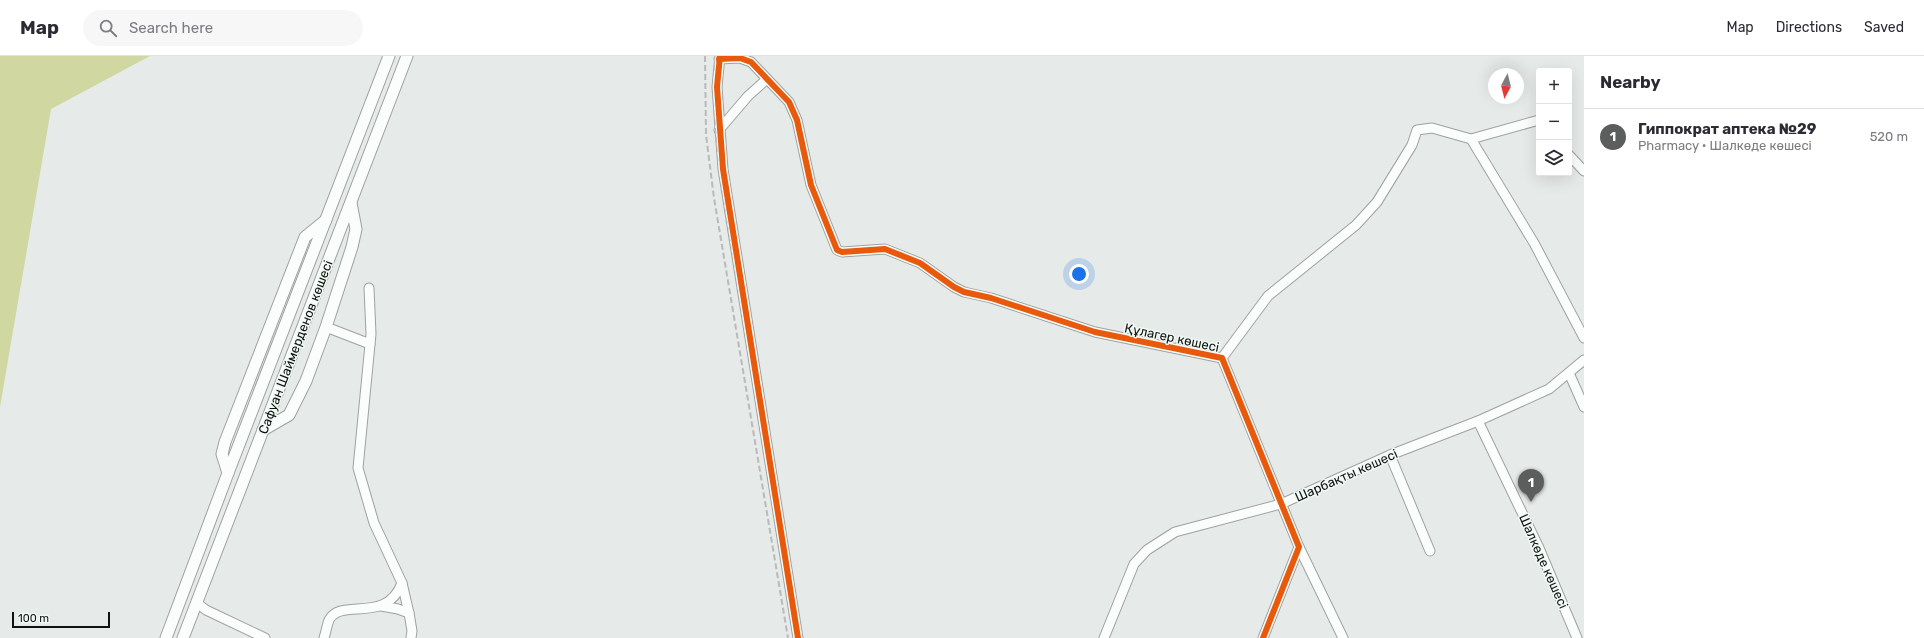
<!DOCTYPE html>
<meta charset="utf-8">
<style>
body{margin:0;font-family:Rubik,sans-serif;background:#f7f7f7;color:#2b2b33}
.controls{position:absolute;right:12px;top:12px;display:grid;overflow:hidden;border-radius:4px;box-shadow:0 4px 16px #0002}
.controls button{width:36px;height:36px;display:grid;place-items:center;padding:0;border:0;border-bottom:1px solid #e1e1e2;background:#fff;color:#2b2b33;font:20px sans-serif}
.compass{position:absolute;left:1488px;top:12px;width:36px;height:36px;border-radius:50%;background:#fff;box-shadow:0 4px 16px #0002;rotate:187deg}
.scale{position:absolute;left:12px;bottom:10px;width:98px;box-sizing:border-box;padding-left:4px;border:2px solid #101211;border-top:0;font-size:11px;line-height:14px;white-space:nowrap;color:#101211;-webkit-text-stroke:3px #f1f9f4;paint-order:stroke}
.you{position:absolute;left:1079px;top:218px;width:14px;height:14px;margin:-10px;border:3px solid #fff;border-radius:50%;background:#1a73e8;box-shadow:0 0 0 6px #1a73e833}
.badge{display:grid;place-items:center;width:26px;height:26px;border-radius:50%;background:#5b5e5c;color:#fff;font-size:13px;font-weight:700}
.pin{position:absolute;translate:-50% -33px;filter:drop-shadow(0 1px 2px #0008)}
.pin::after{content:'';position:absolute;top:21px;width:14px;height:12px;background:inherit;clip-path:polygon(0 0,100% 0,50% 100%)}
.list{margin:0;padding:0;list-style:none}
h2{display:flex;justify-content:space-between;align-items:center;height:52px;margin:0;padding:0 16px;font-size:17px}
h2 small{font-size:13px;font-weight:400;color:#7c7c81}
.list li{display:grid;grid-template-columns:26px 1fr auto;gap:12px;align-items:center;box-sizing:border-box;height:56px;padding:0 16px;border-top:1px solid #e1e1e2}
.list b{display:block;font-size:15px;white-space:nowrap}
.list p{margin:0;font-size:13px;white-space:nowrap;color:#7c7c81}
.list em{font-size:13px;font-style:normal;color:#7c7c81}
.icon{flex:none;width:22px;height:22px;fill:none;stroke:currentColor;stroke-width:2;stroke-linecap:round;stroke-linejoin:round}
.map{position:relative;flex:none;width:1584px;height:582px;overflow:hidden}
header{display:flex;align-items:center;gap:24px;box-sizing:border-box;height:56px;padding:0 20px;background:#fff;border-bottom:1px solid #e1e1e2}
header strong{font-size:19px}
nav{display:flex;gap:22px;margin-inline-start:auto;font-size:14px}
.search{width:280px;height:36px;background:#f7f7f7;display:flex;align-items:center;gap:10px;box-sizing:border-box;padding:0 14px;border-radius:22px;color:#7c7c81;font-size:15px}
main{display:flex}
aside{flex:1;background:#fff}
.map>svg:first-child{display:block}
.green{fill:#d0d7a0}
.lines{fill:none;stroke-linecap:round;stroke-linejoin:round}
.minor-casing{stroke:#9ea2a0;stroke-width:11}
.major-casing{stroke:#9ea2a0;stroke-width:13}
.minor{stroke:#fbfcfc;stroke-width:9}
.major{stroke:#fbfcfc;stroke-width:11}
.rail{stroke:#bababa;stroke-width:2;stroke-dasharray:6 3;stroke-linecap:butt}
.cycleway-casing{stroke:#f1f9f4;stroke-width:8}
.cycleway{stroke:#e8590c;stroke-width:6}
.labels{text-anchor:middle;stroke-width:3;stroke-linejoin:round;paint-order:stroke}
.street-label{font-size:13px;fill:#101211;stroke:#f1f9f4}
</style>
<header>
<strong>Map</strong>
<div class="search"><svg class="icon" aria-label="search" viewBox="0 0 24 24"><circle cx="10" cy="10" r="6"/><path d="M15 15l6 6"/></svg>Search here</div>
<nav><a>Map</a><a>Directions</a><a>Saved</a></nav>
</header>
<main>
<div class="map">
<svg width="1584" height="582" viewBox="0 0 1584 582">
<rect width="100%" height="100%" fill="#e6eae8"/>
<polygon class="green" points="0,0 150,0 51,53 0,351"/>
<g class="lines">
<g class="minor-casing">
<g id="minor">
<polyline points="720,0 717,31 723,113 798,582"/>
<polyline points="719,3 740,2 751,6 789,46 797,64 811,129 837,194 842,196 885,193 920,207 954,231 964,236 991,242 1095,276 1222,302 1299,491 1263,582"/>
<polyline points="1539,64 1471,83 1534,187 1584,282"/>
<polyline points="719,74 748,40 767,23"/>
<polyline points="1569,99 1584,115"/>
<polyline points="369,232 371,278 358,412 374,467 402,527 409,557 412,575 411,582"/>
<polyline points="326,271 370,288"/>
<polyline points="1222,302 1268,240 1356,169 1377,146 1412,89 1417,74 1432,72 1471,83"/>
<polyline points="1569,317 1584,351"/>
<polyline points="1478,365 1539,492 1577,582"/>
<polyline points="1390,399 1430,495"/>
<polyline points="1299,491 1343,582"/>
<polyline points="197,547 206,554 265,582"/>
<polyline points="381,550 398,553 409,557"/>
<path d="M324 582C326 576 327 569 329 564 341 541 386 569 402 527"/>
<polyline points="1104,582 1134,508 1147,494 1175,476 1281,448 1390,399 1478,365 1549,333 1584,304"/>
</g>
</g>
<g class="major-casing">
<g id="major">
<polyline points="263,374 289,359 306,325 326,271 352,191 356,173 351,147"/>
<polyline points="228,417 222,398 225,386 305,181 326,164"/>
<polyline points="166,582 228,417 389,0"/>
<polyline points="183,582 407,0"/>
</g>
</g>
<use href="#minor" class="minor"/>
<use href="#major" class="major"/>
<g class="rail">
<polyline points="705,0 706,79 714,142 788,582"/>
<polyline points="715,0 716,80 724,142 797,582"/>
</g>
<g class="cycleway-casing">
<g id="cycleway">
<polyline points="720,0 717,31 723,113 798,582"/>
<polyline points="719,3 740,2 751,6 789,46 797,64 811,129 837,194 842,196 885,193 920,207 954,231 964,236 991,242 1095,276 1222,302 1299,491 1263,582"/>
</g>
</g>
<use href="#cycleway" class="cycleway"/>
</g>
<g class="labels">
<g class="street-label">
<text transform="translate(1172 281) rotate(12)" y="5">Құлагер көшесі</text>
<text transform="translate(295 291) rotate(-69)" y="5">Сафуан Шаймерденов көшесі</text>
<text transform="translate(1346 419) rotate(-24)" y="5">Шарбақты көшесі</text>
<text transform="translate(1544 505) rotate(66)" y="5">Шалкөде көшесі</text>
</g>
</g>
</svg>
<div class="controls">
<button>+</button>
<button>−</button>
<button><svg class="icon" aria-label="layers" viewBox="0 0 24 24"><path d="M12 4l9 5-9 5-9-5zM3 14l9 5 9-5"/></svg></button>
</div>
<svg class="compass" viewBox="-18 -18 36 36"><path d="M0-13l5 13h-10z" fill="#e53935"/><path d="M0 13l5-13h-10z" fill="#7c7c81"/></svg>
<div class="scale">100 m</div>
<div class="you"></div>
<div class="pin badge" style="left:1531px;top:446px">1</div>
</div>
<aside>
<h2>Nearby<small></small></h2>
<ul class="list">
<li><span class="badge">1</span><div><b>Гиппократ аптека №29</b><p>Pharmacy · Шалкөде көшесі</p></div><em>520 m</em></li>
</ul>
</aside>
</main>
